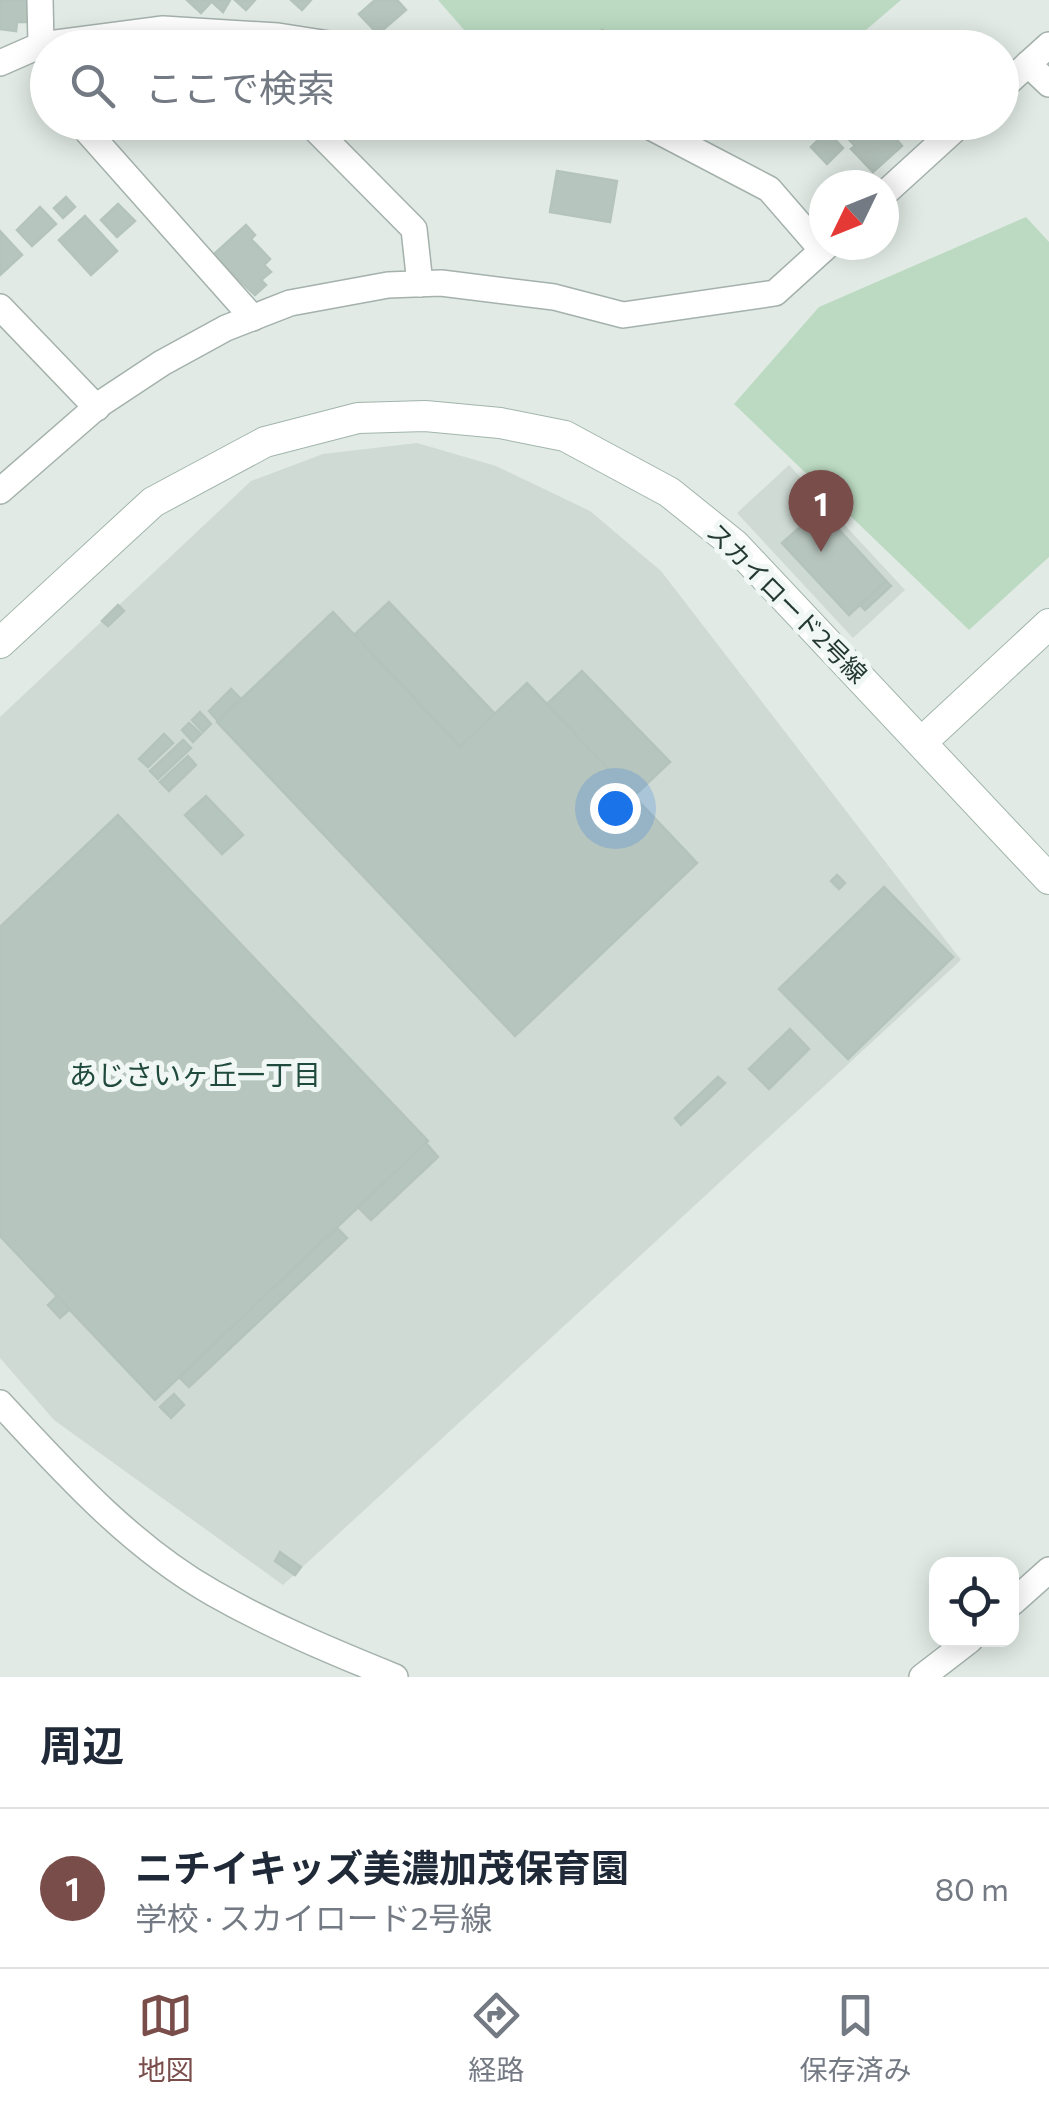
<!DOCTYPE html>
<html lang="ja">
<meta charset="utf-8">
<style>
body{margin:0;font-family:Commissioner,"Noto Sans JP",sans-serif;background:#f2f2f3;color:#1f2937}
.controls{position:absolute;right:30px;bottom:30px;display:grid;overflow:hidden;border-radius:20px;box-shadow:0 5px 25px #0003}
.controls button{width:90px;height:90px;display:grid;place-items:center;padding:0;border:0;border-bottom:2px solid #e0e1e3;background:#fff;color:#1f2937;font:50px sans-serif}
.compass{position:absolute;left:809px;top:170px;width:90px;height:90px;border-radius:50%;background:#fff;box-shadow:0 5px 25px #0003;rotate:227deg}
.you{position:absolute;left:615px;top:808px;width:35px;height:35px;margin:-25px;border:8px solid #fff;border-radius:50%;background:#1a73e8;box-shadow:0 0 0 15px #1a73e833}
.badge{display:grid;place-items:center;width:65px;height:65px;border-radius:50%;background:#794d4a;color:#fff;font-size:32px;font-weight:700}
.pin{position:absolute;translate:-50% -82px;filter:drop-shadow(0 2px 5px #0008)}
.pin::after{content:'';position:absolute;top:52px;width:35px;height:30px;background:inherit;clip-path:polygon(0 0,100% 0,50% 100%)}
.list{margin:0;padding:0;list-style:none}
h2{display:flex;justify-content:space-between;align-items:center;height:130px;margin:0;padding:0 40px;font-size:42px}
h2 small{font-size:32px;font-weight:400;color:#747a83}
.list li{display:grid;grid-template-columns:65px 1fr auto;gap:30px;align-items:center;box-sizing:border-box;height:160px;padding:0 40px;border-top:2px solid #e0e1e3}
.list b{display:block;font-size:38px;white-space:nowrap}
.list p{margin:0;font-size:32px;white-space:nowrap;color:#747a83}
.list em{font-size:32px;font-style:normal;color:#747a83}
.icon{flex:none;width:55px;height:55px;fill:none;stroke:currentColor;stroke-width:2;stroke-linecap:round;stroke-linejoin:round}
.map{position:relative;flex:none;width:1049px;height:1677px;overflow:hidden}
.search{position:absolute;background:#fff;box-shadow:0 5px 25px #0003;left:30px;right:30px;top:30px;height:110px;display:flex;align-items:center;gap:25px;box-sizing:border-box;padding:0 35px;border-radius:55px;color:#747a83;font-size:38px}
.sheet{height:290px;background:#fff}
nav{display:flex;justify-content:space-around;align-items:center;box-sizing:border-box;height:140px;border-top:2px solid #e0e1e3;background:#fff;font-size:28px;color:#747a83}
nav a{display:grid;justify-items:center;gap:5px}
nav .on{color:#794d4a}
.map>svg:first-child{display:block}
.built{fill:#cfdad4}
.green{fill:#bbdac1}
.building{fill:#b6c5be;stroke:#b4c3bc;stroke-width:2.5}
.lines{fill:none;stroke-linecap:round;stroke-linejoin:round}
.street-casing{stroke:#a4b1ac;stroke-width:28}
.secondary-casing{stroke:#a1b5ac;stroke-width:32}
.street{stroke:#fff;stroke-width:25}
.secondary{stroke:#fff;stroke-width:30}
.labels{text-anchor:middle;stroke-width:10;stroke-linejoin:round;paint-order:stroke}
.street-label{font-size:25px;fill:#233932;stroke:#f1f7f4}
.neighbourhood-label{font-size:28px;fill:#204a3d;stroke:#f1f7f4}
</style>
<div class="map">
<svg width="1049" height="1677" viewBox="0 0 1049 1677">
<rect width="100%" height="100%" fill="#e1eae5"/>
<g class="built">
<polygon points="417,443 496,466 590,511 661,571 961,960 283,1585 54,1420 0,1358 0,717 251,481 323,454"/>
<polygon points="789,465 905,590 853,638 737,513"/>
</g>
<g class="green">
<polygon points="438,0 901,0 845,48 490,47 472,39"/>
<polygon points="1026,217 1049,242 1049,557 969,630 734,404 819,307"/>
</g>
<g class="building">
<polygon points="0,0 30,0 28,22 17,22 16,31 0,29"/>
<polygon points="187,0 213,0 201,13"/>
<polygon points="230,0 223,12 211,1 213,0"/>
<polygon points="235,0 255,0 246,10"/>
<polygon points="291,0 311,0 302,10"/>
<polygon points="375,0 397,0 406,10 378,34 359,14"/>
<polygon points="602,30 615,36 609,47 597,41"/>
<polygon points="161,122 174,122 178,132 166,136"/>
<polygon points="840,122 881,122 902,146 873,172 851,149 855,146 836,126"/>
<polygon points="827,131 843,148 827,164 811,147"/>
<polygon points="557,171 617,181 610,222 550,212"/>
<polygon points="66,197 75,207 63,218 54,208"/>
<polygon points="118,204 135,221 117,237 101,220"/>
<polygon points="40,207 56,224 32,246 17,230"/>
<polygon points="85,216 117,251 91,275 59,240"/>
<polygon points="246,225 255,235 251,239 270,259 264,265 271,272 261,280 266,285 255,295 213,255"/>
<polygon points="0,231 22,255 0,275"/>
<polygon points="820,509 886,581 849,615 782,543"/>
<polygon points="886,581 891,586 865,610 860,605"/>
<polygon points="389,602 495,714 460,747 354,635"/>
<polygon points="118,605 124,611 108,626 102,621"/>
<polygon points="333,612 460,747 527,683 697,863 515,1036 217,722"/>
<polygon points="582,671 670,762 634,796 547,704"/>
<polygon points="231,689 241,699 218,721 209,711"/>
<polygon points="200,712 211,724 203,732 192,720"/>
<polygon points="189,723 201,734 193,742 182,730"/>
<polygon points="164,734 173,743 148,767 139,759"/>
<polygon points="183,740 191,748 158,779 150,771"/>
<polygon points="188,756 196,765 169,791 160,782"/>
<polygon points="206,796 243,835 222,854 185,815"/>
<polygon points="118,815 428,1141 155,1400 0,1236 0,927"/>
<polygon points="837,875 845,883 839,889 831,881"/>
<polygon points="884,887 953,957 848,1059 779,989"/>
<polygon points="790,1029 809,1049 769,1089 749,1069"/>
<polygon points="718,1077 725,1083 681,1125 675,1118"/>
<polygon points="426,1143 438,1157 371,1220 358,1207"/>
<polygon points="337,1228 347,1238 189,1387 179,1377"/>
<polygon points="57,1296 70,1309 60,1318 48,1305"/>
<polygon points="174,1394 184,1405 171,1418 160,1407"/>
<polygon points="280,1552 301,1567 295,1575 275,1561"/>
</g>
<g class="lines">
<g class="street-casing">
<g id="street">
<polyline points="40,0 41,45"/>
<polyline points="1049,45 1028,64 1049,84"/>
<polyline points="0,63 41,45 163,29 278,36 355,48"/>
<polyline points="1002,88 1028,64"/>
<polyline points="79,122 253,318"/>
<polyline points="308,122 414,229 420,284"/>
<polyline points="641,122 769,189 822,250"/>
<polyline points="884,194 963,122"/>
<polyline points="0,307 97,408"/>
<polyline points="0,491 100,404 162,363 226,328 290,303 388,285 441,283 554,297 623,315 775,293 828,245"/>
<path d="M0 1403C64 1472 130 1546 213 1593 271 1626 333 1652 395 1677"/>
<polyline points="1012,1603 1049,1570"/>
<polyline points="922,1677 970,1640"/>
</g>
</g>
<g class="secondary-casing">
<g id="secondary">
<polyline points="0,643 153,502 265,442 358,418 425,416 500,423 565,436 669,492 735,545 1049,879"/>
<polyline points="923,741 1049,624"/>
</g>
</g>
<use href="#street" class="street"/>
<use href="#secondary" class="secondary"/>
</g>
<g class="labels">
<g class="street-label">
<text transform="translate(787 603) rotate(45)" y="9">スカイロード2号線</text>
</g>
<g class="neighbourhood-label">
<text x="195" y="1085">あじさいヶ丘一丁目</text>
</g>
</g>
</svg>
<div class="controls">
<button><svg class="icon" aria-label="locate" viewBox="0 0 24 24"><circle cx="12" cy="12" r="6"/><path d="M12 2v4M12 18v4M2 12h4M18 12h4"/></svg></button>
</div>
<svg class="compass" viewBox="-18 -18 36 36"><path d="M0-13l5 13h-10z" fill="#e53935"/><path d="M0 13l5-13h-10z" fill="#747a83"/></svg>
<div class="you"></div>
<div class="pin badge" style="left:821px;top:552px">1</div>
<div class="search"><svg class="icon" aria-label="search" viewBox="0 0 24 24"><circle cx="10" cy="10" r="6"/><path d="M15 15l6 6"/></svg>ここで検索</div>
</div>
<section class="sheet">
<h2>周辺<small></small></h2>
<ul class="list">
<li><span class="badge">1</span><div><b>ニチイキッズ美濃加茂保育園</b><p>学校 · スカイロード2号線</p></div><em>80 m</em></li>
</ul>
</section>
<nav>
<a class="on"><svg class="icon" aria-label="map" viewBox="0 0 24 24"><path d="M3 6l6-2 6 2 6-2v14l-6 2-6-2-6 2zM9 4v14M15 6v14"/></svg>地図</a>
<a><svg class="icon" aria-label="directions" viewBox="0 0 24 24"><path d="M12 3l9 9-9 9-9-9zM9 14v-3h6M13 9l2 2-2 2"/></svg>経路</a>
<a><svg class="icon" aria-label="saved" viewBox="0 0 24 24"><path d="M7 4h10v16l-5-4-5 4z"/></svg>保存済み</a>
</nav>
